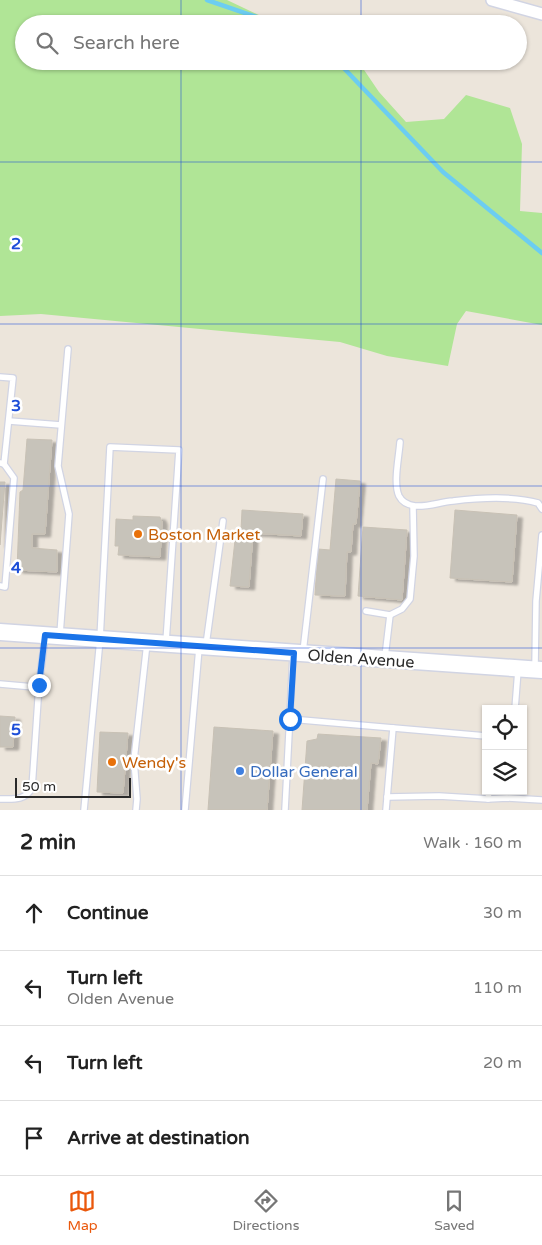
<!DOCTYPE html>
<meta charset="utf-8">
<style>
body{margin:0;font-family:"Varela Round",sans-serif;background:#f6f6f6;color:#222}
.controls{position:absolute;right:15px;bottom:15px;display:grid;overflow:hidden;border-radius:0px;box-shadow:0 1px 4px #0004}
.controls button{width:45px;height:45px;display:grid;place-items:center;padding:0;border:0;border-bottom:1px solid #e0e0e0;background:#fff;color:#222;font:25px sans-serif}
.scale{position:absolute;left:15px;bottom:12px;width:116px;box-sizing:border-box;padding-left:5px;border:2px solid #2a2a2a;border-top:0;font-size:14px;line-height:18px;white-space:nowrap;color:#2a2a2a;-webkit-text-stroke:4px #fff;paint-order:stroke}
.stop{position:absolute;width:15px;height:15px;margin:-11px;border:4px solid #1a73e8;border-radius:50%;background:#fff}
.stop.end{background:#1a73e8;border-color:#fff;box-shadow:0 1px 5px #0008}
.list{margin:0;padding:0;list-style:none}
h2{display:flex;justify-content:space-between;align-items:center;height:65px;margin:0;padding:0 20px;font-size:21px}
h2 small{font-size:16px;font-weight:400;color:#767676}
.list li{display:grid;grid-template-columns:32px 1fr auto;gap:15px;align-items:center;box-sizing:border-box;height:75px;padding:0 20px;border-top:1px solid #e0e0e0}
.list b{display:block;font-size:19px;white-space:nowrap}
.list p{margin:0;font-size:16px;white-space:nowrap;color:#767676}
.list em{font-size:16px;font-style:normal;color:#767676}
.icon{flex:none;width:28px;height:28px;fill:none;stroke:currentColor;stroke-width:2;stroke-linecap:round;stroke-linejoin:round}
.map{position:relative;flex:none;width:542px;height:810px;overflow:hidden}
.search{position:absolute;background:#fff;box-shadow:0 1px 4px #0004;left:15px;right:15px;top:15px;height:55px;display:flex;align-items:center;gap:12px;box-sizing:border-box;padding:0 18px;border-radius:28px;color:#767676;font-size:19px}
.sheet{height:365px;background:#fff}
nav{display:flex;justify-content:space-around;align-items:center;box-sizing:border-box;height:70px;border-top:1px solid #e0e0e0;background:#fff;font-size:14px;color:#767676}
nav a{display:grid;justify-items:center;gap:2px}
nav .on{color:#ea580c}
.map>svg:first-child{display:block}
.green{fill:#b0e596}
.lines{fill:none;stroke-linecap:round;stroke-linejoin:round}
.stream{stroke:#6ccdf1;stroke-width:4.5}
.building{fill:#c7c3ba;stroke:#c8c1b5;filter:url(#shadow)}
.service-casing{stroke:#d1d4e3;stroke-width:8}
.minor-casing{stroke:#d1d4e3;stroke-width:14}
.secondary-casing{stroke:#d1d4e3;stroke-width:19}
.service{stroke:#fff;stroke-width:5.5}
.minor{stroke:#fff;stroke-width:11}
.secondary{stroke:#fff;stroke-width:16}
.route{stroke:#1a73e8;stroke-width:6}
.grid{fill:none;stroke:#1d4ed8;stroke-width:1;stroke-opacity:0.55}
.food-dot{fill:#e8710a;stroke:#fff;stroke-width:2}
.shop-dot{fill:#3f7fe0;stroke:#fff;stroke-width:2}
.labels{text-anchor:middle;stroke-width:5;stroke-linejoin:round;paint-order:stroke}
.food-label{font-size:16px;fill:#c56008;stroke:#fff;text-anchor:start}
.street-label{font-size:16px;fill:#2a2a2a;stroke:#fff}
.shop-label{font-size:16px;fill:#366cbe;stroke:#fff;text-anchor:start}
.grid-label{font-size:16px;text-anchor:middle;font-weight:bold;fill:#1d4ed8;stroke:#fff;stroke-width:5;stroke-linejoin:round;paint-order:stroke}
</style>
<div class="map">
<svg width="542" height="810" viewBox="0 0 542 810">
<defs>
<filter id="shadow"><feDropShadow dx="5.5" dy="3" stdDeviation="1" flood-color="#0004"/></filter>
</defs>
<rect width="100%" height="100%" fill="#ece5db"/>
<polygon class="green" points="0,0 227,0 278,24 24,24 24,61 358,61 379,92 406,122 444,119 466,95 510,108 522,144 520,211 542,213 542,325 466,311 457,324 448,366 387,356 340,342 41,314 0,316"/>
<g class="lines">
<g class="stream">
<polyline points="207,0 277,24"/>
<polyline points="337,61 443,172 542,253"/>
</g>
</g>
<g class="building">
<polygon points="27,439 52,440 45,534 32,534 32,548 57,550 57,572 17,570 20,492 23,490"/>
<polygon points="336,479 360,481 356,524 353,524 351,552 347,552 345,596 315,595 318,549 330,550"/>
<polygon points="0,482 5,482 0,545"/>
<polygon points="242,510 303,514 301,536 253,533 249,587 230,586 236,531 241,531"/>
<polygon points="455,510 517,515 512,582 450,578"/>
<polygon points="133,516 160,517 162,522 160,557 118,555 119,546 115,546 116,519 133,520"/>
<polygon points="363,527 407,530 402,600 358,596"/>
<polygon points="0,716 15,717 13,747 0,747"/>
<polygon points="214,727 273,731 267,810 208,810"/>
<polygon points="100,732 128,733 123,793 97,792"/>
<polygon points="318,734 381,738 378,764 371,763 367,810 302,810 307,741 317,739"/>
</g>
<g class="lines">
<g class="service-casing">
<g id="service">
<polyline points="0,377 13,378 4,464 0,463"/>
<polyline points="9,421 61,425"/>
<path d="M400 442C399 457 393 483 399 496 402 502 408 505 415 506 429 507 440 502 453 501 478 498 514 496 538 503L542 509"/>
<polyline points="0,586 5,587 14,478 4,464"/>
<polyline points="366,611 390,615 402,609 410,599 414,556 413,506"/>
<polyline points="60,634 69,514 58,466 68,349"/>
<polyline points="206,645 223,521"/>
<polyline points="303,652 323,479"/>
<polyline points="385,657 390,615"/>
<polyline points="535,667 536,601 542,535"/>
<polyline points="0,684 34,687 39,685"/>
<polyline points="515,709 518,670"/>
<polyline points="290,719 486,736"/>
<polyline points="489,791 488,799 507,798 542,800"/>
<polyline points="387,797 439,796 488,799"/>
<path d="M0 799C13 799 25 801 32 788L39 685 45 637"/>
<polyline points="84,810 100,639 110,447 179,450 166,642"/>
<polyline points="136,810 137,799 134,760 147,643"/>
<polyline points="185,810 199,648"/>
<polyline points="285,810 293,655"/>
<polyline points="386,810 393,728"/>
</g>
</g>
<g class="minor-casing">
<polyline id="minor" points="492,0 542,14"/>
</g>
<g class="secondary-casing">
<polyline id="secondary" points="0,632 542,670"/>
</g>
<use href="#service" class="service"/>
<use href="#minor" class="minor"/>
<use href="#secondary" class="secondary"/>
</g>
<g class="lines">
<polyline class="route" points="39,685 45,635 294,653 290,719"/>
</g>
<path class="grid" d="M181 0V24M361 0V24M181 61V810M361 61V810M0 162H542M0 324H542M0 486H542M0 648H542"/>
<g class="food-dot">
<circle cx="138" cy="534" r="5"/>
<circle cx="112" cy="762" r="5"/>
</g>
<circle class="shop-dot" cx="240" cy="771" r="5"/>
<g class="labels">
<g class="food-label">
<text x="148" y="540">Boston Market</text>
<text x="122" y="768">Wendy's</text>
</g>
<g class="street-label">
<text transform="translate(361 658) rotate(4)" y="6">Olden Avenue</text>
</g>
<g class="shop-label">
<text x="250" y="777">Dollar General</text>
</g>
</g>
<g class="grid-label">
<text x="16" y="249">2</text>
<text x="16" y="411">3</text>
<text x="16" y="573">4</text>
<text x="16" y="735">5</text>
</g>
</svg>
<div class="controls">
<button><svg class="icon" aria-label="locate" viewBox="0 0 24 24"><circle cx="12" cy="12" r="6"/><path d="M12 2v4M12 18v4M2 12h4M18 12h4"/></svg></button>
<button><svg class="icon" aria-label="layers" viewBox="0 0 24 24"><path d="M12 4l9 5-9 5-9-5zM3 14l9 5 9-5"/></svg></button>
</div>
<div class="scale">50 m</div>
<div class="stop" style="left:290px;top:719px"></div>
<div class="stop end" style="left:39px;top:685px"></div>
<div class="search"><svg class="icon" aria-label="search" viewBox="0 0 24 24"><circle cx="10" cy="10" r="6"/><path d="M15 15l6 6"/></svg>Search here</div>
</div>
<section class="sheet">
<h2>2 min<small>Walk · 160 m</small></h2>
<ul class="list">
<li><svg class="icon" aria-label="ahead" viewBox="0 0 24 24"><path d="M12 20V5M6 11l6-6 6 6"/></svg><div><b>Continue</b></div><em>30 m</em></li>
<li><svg class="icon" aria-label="left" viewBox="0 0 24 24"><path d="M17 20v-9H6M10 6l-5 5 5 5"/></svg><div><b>Turn left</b><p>Olden Avenue</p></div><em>110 m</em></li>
<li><svg class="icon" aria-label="left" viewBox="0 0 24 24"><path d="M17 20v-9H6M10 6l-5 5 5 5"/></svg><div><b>Turn left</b></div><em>20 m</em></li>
<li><svg class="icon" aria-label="arrive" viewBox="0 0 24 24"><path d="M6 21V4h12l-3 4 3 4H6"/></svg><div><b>Arrive at destination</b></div></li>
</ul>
</section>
<nav>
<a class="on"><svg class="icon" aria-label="map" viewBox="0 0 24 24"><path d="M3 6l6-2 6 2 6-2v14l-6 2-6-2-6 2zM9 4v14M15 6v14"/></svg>Map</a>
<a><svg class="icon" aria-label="directions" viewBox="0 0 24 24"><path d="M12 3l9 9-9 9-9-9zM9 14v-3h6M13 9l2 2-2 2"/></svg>Directions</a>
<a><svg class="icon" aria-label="saved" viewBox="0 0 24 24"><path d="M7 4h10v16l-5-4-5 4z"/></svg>Saved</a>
</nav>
